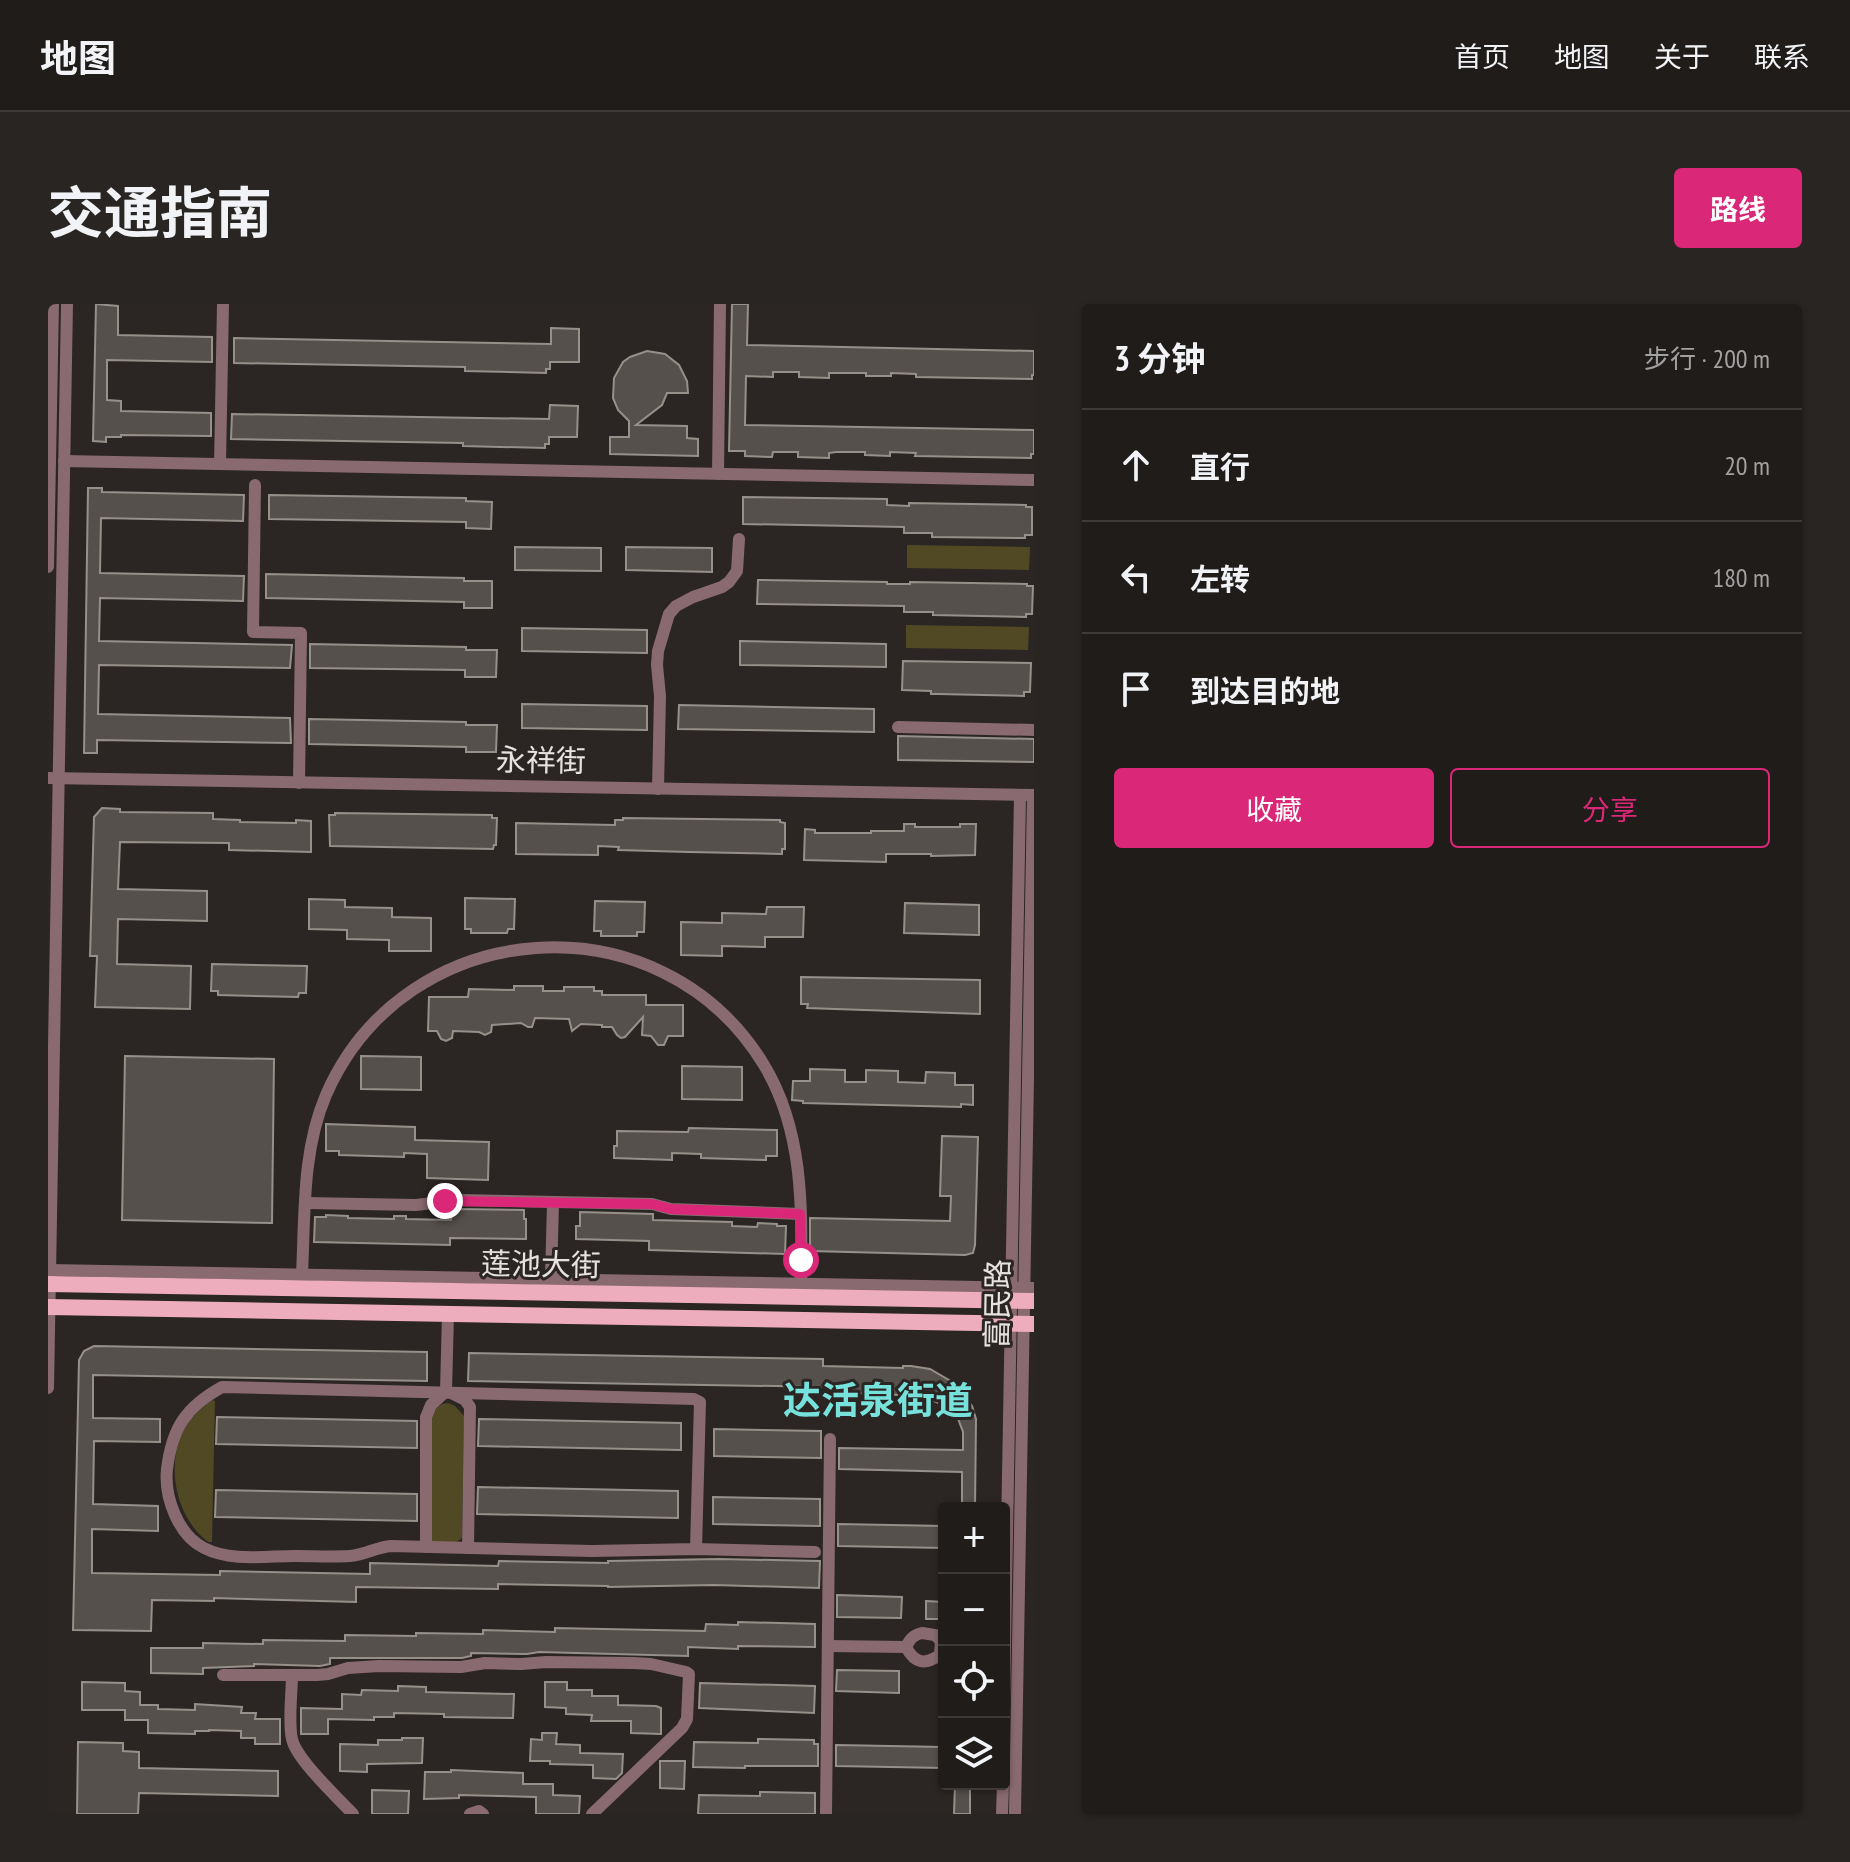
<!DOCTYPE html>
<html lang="zh">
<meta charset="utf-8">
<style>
body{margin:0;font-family:"PT Sans Narrow","Noto Sans SC",sans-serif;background:#282523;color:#f1f3f6}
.controls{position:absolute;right:24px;bottom:24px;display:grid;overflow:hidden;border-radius:8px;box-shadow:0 2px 6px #0004}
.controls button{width:72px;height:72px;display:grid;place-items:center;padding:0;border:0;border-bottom:2px solid #3d3a39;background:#201c1a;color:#f1f3f6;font:40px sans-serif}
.stop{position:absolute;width:24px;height:24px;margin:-18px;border:6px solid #db2777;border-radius:50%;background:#fff}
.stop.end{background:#db2777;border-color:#fff;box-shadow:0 2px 8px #0008}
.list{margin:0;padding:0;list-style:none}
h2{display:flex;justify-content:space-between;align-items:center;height:104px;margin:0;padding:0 32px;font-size:34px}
h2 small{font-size:26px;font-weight:400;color:#a2a1a2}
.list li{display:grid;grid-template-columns:52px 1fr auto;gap:24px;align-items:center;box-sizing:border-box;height:112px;padding:0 32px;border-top:2px solid #3d3a39}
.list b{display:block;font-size:30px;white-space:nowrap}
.list em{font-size:26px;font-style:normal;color:#a2a1a2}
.actions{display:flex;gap:16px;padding:24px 32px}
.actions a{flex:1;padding:18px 0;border:2px solid #db2777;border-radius:8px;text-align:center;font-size:28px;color:#db2777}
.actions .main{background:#db2777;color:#fff}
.icon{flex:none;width:44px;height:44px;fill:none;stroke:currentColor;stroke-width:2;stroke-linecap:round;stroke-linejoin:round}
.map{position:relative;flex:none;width:986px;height:1510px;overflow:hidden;border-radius:8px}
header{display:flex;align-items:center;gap:48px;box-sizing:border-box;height:112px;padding:0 40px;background:#201c1a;border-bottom:2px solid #3d3a39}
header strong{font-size:38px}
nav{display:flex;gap:44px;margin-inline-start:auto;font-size:28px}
.intro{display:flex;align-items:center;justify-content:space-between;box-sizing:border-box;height:192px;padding:0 48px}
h1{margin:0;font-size:56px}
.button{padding:20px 36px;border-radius:8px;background:#db2777;color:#fff;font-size:28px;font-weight:700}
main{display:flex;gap:48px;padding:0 48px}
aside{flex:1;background:#201c1a;border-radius:8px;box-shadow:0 2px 6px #0004}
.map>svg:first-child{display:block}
.green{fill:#514924}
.building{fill:#55504b;stroke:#96908b;stroke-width:2}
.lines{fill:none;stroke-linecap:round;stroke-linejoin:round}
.minor{stroke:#896a71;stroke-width:12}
.major{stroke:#eeadbc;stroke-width:16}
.route{stroke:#db2777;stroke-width:10}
.labels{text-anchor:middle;stroke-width:6;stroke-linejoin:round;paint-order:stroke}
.street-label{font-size:30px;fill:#e6e2e1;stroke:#2b2523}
.district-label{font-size:38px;font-weight:bold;fill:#77e2dc;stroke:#2b2523}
</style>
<header>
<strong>地图</strong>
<nav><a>首页</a><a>地图</a><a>关于</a><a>联系</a></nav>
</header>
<div class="intro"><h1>交通指南</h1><a class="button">路线</a></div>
<main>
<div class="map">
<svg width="986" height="1510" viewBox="0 0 986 1510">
<rect width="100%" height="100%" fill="#2b2523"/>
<g class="green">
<polygon points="859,241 982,243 981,266 859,264"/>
<polygon points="858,321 981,323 980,346 858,344"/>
<path d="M164 1096 167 1097 164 1238H160C126 1212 115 1154 141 1118 147 1110 157 1102 164 1096Z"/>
<polygon points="400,1099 407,1102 416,1112 414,1234 406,1240 384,1238 384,1108 394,1100"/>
</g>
<g class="building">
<polygon points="48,0 70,2 70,31 164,33 164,58 59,56 59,96 73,97 73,107 163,109 163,132 73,131 73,133 58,133 58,138 45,137"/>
<polygon points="684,0 700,0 699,41 986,47 986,71 984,71 984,75 868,73 868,70 843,69 843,72 818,72 818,69 781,69 781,74 751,73 751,68 725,68 725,73 698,72 697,121 986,126 986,150 983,150 983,154 867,152 868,149 842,148 842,152 817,151 817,148 788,148 781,149 781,154 750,153 750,148 725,148 724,153 697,152 697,147 681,147"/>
<polygon points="503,24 531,25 531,58 502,58 502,65 498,65 498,69 417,67 417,63 186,59 186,34 503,40"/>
<polygon points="599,47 617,50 631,61 639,77 640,89 619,89 614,101 588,121 639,122 639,134 650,135 650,152 562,150 562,133 581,133 581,117 570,106 565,94 566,74 575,58 582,53"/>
<polygon points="502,101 530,102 529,133 501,133 501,140 497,140 497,144 415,142 415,139 183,135 184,110 501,115"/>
<polygon points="40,184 54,184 54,188 196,191 195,217 53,214 52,269 196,272 195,297 52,294 51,337 244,341 242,364 51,361 50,410 242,414 243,439 49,436 49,449 36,449"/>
<polygon points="221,191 418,194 418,197 444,198 443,225 418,224 418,218 221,215"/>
<polygon points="695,193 839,195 839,201 861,202 861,199 978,201 978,203 984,203 984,231 977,231 977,234 884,233 884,229 856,229 856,223 695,220"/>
<polygon points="467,243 553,244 553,267 467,266"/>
<polygon points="578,243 664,244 664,268 578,266"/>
<polygon points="218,270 416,274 416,277 444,277 444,304 416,304 416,298 218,294"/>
<polygon points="710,276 839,278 839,280 862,280 862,278 979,280 979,282 985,282 984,310 978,310 978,313 885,311 885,308 856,308 856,302 709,300"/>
<polygon points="474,324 599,326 599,349 474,347"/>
<polygon points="692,337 838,340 838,363 692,361"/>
<polygon points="262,340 418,343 418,346 449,346 448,373 417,373 417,366 262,364"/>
<polygon points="855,357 983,359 982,388 976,388 976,392 890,390 883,390 883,387 854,386"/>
<polygon points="474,400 599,402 599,426 474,424"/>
<polygon points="631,401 826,405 826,428 630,425"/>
<polygon points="261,415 418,418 418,421 449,421 448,448 418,448 418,443 261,440"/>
<polygon points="850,432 986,435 986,458 850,456"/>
<polygon points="54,504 72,505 72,508 165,509 165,515 192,516 192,518 248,519 248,516 263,517 263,548 181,546 181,539 72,538 70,585 159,587 159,617 70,615 69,660 143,662 142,705 47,703 49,652 42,652 46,513"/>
<polygon points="287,509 444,511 444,514 449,514 448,541 446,541 445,545 282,542 281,511 287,511"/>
<polygon points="575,514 732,516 732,518 737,519 737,545 734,545 734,550 641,548 570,546 571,543 550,542 550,551 468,550 468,519 567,521 567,516 575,516"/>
<polygon points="856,520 867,520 867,523 912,523 912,520 928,520 927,551 883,552 883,550 838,550 838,558 756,556 757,525 767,526 767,529 823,529 823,527 856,527"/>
<polygon points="417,594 467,595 466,625 460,625 459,629 423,629 423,625 417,625"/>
<polygon points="261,595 297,596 297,603 344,604 344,613 383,614 383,647 341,647 341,636 299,635 299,626 261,625"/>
<polygon points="547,597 597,598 596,628 589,628 589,632 553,632 553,627 546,627"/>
<polygon points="857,599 931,601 931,631 856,629"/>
<polygon points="719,603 756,603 755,633 717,633 717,643 674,642 674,652 633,651 633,618 674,619 674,609 718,610"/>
<polygon points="164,660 259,662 258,689 251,689 250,693 170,691 170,687 163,687"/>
<polygon points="753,673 932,676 932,710 759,704 760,700 753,700"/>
<polygon points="466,682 495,682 495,687 516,687 516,683 546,683 546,687 554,687 554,691 598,691 598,701 635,701 635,732 620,732 616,741 610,741 603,732 594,731 595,713 577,733 573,734 569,731 564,723 554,723 554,721 533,720 524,727 521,715 487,714 484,723 480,723 473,719 444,721 443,728 437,731 431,728 405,727 404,734 398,737 393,735 389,727 380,727 381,693 420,693 421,685 466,686"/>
<polygon points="77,752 226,755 224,919 74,916"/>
<polygon points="313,752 373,753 373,786 313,785"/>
<polygon points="634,762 694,763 694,796 634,795"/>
<polygon points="762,765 797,766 797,778 818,778 818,766 850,767 850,778 877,779 878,768 907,769 907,781 925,781 925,801 913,800 913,803 755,799 755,797 744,796 745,777 762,777"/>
<polygon points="278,820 367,823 367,836 441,838 440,876 379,874 379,850 356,849 356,853 291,851 291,847 278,847"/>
<polygon points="641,824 729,826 729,852 718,852 718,856 653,854 653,850 624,849 624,856 566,854 566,842 569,842 569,827 640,828"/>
<polygon points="894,832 930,833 927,941 925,949 917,951 762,947 762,914 902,917 903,892 892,892"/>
<polygon points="410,905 476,906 476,915 478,915 478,935 402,934 402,941 266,938 267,913 278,913 278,911 300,912 300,914 346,915 346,912 358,912 358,915 403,916 403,906"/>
<polygon points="532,908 605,910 605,916 684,918 684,922 709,923 710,919 729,920 729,922 738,922 737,950 601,946 601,937 528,935 528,922 532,922"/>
<polygon points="46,1042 379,1048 379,1077 45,1071 45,1114 112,1115 112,1138 46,1137 45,1200 110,1202 110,1227 44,1225 44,1269 172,1271 172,1267 322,1270 322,1259 450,1262 451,1257 560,1259 560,1257 671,1255 772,1257 771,1284 666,1281 560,1283 560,1282 450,1280 450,1285 308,1283 308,1298 166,1294 166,1297 104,1296 103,1327 25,1326 31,1056 36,1047"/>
<polygon points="421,1049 775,1055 775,1062 855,1064 855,1062 863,1062 882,1065 906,1079 916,1090 924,1102 928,1115 927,1204 914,1204 914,1168 791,1165 791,1144 915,1146 915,1128 909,1112 897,1102 875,1092 782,1088 782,1083 420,1077"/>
<polygon points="169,1113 369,1117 369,1144 168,1140"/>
<polygon points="431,1115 633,1119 633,1146 430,1142"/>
<polygon points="666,1125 773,1127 773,1154 666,1152"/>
<polygon points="430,1183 630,1187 630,1214 429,1210"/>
<polygon points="168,1186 369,1190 369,1217 167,1213"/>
<polygon points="665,1193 772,1195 772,1222 665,1220"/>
<polygon points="790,1220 896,1222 896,1244 790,1242"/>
<polygon points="789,1291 854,1293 853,1314 789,1313"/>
<polygon points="878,1297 896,1298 896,1315 878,1315"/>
<polygon points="690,1318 767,1320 767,1343 690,1342 690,1345 640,1343 640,1352 491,1348 479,1350 423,1349 423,1352 414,1354 282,1354 282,1360 272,1362 206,1360 206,1362 155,1364 155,1370 103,1369 103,1344 155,1344 155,1339 215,1340 215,1336 297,1337 297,1331 368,1332 368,1329 435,1330 435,1326 507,1328 507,1324 657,1327 658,1320 690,1321"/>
<polygon points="789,1366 851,1367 851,1389 788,1387"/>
<polygon points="34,1378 77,1379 77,1387 92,1388 92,1401 110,1401 110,1405 147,1406 147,1400 194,1403 193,1409 208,1409 207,1415 232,1415 232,1440 207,1440 207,1434 193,1434 193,1427 161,1426 161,1427 147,1427 147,1430 100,1429 100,1416 77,1416 77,1406 34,1406"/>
<polygon points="497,1378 519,1378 519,1386 544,1386 544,1392 570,1392 570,1401 608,1402 613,1404 613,1430 583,1429 583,1417 543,1417 544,1411 518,1410 518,1404 497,1403"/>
<polygon points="652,1379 767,1382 766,1409 651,1404"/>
<polygon points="350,1382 378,1383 378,1388 466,1390 465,1414 396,1413 396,1410 346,1409 346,1413 326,1413 326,1416 280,1415 280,1430 253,1430 253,1404 294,1405 294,1390 313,1391 314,1386 350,1387"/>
<polygon points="494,1429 509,1429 508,1440 532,1441 532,1449 575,1450 574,1469 568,1475 545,1474 545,1461 502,1460 502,1457 482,1457 483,1435 494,1436"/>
<polygon points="354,1434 375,1434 374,1459 319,1460 319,1468 292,1467 292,1440 330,1441 330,1436 354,1436"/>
<polygon points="710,1435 766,1436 766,1440 770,1440 770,1462 697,1462 697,1464 645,1463 646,1438 710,1439"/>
<polygon points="30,1438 75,1439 75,1447 91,1448 91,1464 230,1467 230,1492 91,1489 90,1510 29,1510"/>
<polygon points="788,1441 896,1443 896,1464 788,1462"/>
<polygon points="612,1457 637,1457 636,1485 612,1484"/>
<polygon points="403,1466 475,1469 475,1480 505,1480 505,1491 532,1492 531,1510 488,1510 488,1493 411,1491 411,1494 376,1495 377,1468 403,1468"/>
<polygon points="907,1480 922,1480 922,1510 906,1510"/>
<polygon points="324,1486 361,1487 360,1510 324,1510"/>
<polygon points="712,1488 767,1489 767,1510 650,1510 651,1491 712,1492"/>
</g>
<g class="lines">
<g class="minor">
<polyline points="16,157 986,176"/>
<polyline points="172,160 175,0"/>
<polyline points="670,170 672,0"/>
<polyline points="207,181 205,328 253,329 251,479"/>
<polyline points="0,263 5,0"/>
<polyline points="850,423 986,426"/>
<polyline points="0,474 986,491"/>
<polyline points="610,485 612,392 609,361 610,347 621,310 628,302 645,293 674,283 681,278 689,267 691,235"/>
<polyline points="258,899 368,901 410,896 604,900 623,905 752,910"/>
<polyline points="2,966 986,984"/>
<path d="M254 970C257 910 254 847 278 791 357 609 613 591 716 761 756 827 754 905 753 979"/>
<polyline points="503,975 505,898"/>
<polyline points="0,1084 19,0"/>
<polyline points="398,1087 400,1010"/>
<polyline points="405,1090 417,1096 422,1103 420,1244"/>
<polyline points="378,1243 378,1113 383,1101 398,1087"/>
<path d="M648 1245 652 1098 646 1095 174 1083C138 1103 124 1124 119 1165 116 1193 130 1231 156 1244 183 1258 218 1252 247 1252 265 1252 284 1253 302 1252 316 1251 329 1243 343 1242L544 1247 648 1245 767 1248"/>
<path d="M874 1329 887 1331 893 1337 892 1351C877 1361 867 1360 858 1343 862 1335 865 1331 874 1329Z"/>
<polyline points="780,1342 858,1343"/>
<polyline points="175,1371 269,1371 280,1370 300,1364 331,1362 413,1363 437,1359 473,1360 498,1358 586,1359 603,1360 638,1368 641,1370 639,1415 634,1424 544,1510"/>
<path d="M244 1371C244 1389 240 1418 244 1435 248 1455 290 1494 305 1510"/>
<polyline points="956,1399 972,491"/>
<polyline points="422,1510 431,1507 435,1510"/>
<polyline points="778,1510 782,1135"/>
<polyline points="954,1510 955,1480"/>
<polyline points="967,1510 985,491"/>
</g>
<g class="major">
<polyline points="0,980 986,997"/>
<polyline points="0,1003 986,1020"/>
</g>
</g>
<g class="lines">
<polyline class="route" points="397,897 604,900 623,905 752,910 753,956"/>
</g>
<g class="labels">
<g class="street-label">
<text transform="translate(493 457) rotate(1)" y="10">永祥街</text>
<text transform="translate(493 961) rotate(1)" y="10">莲池大街</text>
<text transform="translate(950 1000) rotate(-89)" y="10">富民路</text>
</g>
<g class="district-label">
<text x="830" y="1110">达活泉街道</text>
</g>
</g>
</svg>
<div class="controls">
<button>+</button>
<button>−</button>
<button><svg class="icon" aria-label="locate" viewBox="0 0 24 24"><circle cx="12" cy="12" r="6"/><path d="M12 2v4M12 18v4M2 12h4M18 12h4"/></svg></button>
<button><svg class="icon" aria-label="layers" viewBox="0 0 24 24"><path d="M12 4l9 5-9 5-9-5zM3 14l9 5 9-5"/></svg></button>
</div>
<div class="stop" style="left:753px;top:956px"></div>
<div class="stop end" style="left:397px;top:897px"></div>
</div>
<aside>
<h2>3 分钟<small>步行 · 200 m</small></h2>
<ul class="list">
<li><svg class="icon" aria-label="ahead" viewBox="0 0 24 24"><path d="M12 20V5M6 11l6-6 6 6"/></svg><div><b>直行</b></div><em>20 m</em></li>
<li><svg class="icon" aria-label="left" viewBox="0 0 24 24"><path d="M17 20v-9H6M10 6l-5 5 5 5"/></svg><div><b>左转</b></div><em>180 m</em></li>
<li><svg class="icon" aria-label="arrive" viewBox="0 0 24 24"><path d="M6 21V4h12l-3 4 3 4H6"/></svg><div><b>到达目的地</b></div></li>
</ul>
<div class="actions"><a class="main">收藏</a><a>分享</a></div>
</aside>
</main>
